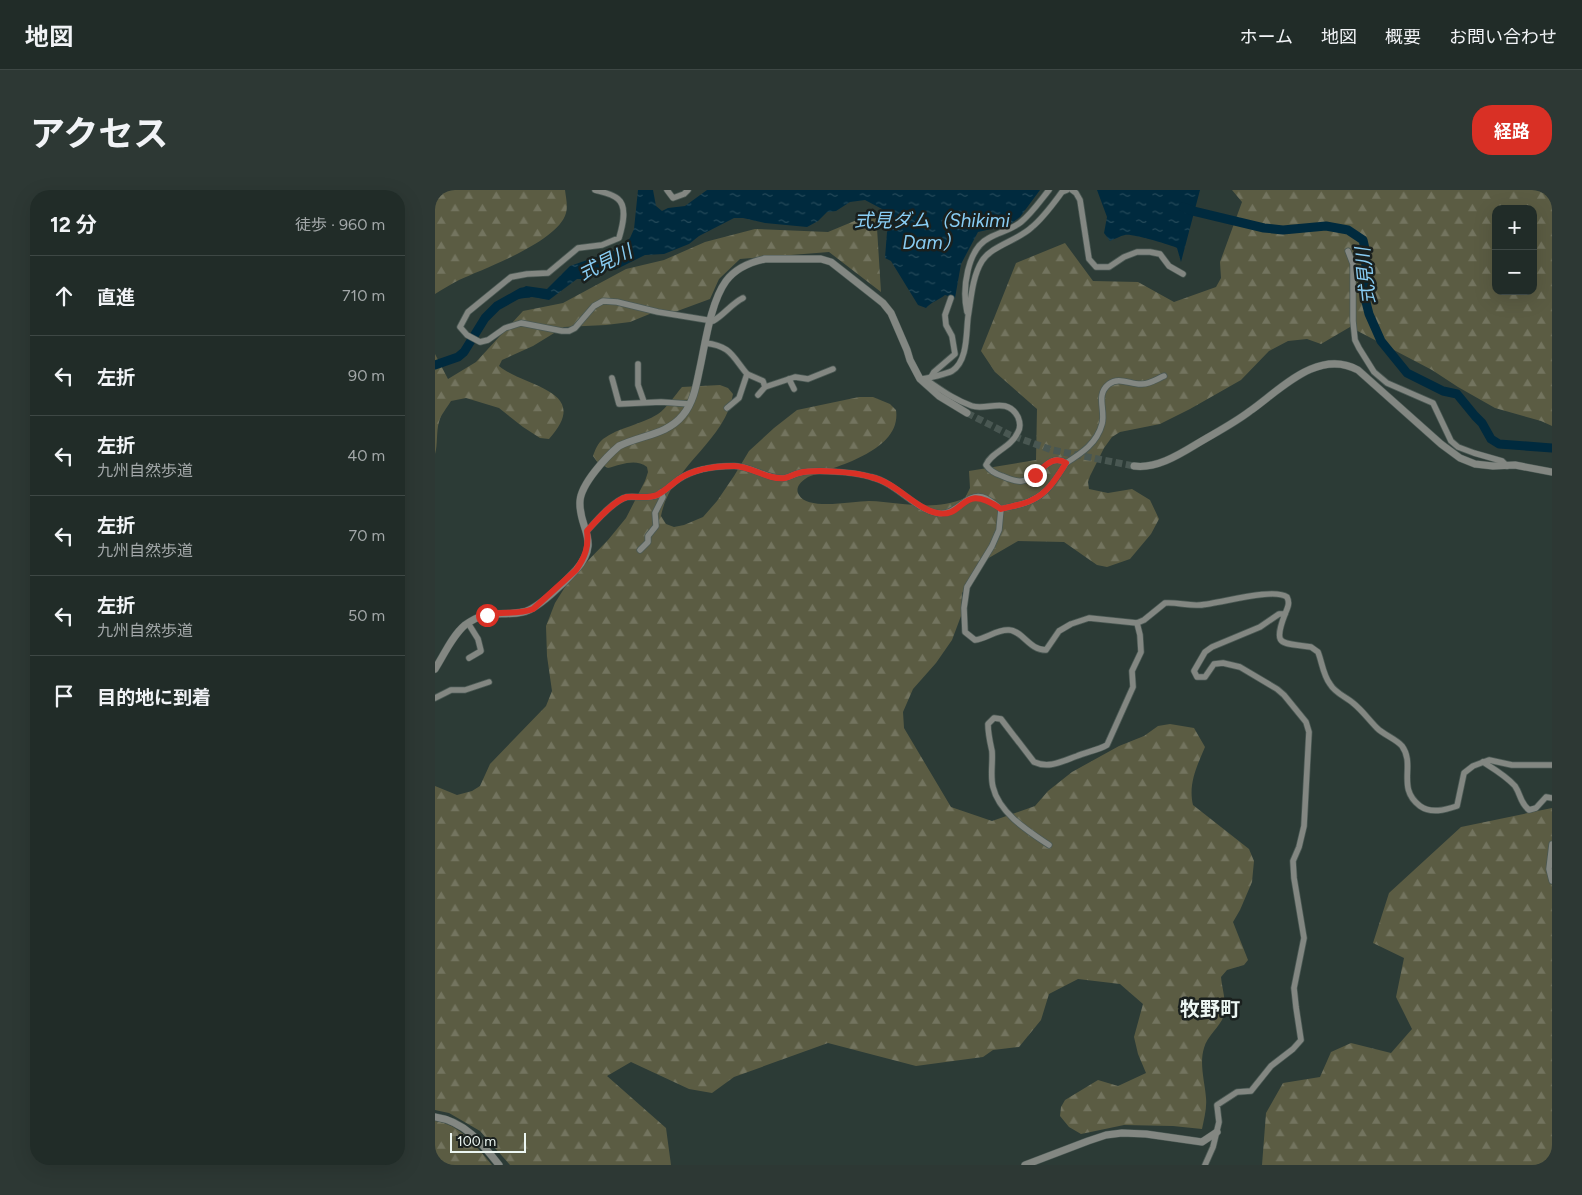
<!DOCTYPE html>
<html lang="ja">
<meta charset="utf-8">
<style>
body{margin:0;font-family:Figtree,"Noto Sans JP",sans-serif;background:#2d3834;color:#f1f3f6}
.controls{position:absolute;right:15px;top:15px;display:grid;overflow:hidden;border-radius:10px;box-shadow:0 5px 20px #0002}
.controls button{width:45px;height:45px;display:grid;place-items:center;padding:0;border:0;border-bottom:1px solid #3e4845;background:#212c28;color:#f1f3f6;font:25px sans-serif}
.scale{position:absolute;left:15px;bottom:12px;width:76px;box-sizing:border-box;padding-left:5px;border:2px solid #ecf6f2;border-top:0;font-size:14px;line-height:18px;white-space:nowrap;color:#ecf6f2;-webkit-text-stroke:4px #1a201e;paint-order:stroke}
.stop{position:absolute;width:15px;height:15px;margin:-11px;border:4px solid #d93025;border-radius:50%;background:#fff}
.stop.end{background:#d93025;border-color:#fff;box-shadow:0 1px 5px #0008}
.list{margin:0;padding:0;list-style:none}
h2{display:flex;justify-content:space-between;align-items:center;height:65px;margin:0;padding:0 20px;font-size:21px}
h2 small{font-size:16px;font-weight:400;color:#a2a7a8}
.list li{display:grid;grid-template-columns:32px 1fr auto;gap:15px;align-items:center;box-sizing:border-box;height:80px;padding:0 20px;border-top:1px solid #3e4845}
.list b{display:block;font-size:19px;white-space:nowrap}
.list p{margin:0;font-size:16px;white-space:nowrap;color:#a2a7a8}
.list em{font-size:16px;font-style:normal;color:#a2a7a8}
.icon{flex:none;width:28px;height:28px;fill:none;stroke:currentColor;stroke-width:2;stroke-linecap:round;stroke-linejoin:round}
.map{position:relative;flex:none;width:1117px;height:975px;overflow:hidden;border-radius:20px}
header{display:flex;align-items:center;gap:30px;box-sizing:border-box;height:70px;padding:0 25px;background:#212c28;border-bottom:1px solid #3e4845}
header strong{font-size:24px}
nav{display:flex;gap:28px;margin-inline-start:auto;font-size:18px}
.intro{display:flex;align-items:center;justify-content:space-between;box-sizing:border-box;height:120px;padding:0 30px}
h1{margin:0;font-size:35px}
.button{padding:12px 22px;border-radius:20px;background:#d93025;color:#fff;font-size:18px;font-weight:700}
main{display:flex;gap:30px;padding:0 30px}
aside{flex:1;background:#212c28;border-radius:20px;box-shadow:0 5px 20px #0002}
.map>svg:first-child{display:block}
.forest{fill:url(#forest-firs);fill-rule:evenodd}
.water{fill:url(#water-ripples)}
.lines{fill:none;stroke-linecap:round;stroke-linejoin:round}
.river{stroke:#002a3e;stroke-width:9}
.tertiary-tunnel{stroke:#495752;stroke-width:7;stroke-dasharray:7 3.5;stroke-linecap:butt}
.minor-casing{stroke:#4b5954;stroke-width:7}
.tertiary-casing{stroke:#4b5954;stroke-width:8}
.minor{stroke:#838782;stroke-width:5.5}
.tertiary{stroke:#838782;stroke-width:7}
.route{stroke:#d93025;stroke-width:6}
.labels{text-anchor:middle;stroke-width:5;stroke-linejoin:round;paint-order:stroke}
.water-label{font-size:19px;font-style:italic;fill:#89cdf4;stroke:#1a201e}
.quarter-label{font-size:20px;font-weight:bold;fill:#ecf6f2;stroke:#1a201e}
</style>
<header>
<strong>地図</strong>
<nav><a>ホーム</a><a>地図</a><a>概要</a><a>お問い合わせ</a></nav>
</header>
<div class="intro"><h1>アクセス</h1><a class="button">経路</a></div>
<main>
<aside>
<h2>12 分<small>徒歩 · 960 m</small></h2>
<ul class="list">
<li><svg class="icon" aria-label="ahead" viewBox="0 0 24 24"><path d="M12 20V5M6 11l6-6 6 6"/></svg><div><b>直進</b></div><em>710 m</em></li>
<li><svg class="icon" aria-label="left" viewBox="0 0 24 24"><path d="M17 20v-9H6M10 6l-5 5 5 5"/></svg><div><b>左折</b></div><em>90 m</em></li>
<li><svg class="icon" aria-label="left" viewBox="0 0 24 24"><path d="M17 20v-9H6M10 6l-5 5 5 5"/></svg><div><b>左折</b><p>九州自然歩道</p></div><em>40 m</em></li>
<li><svg class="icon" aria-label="left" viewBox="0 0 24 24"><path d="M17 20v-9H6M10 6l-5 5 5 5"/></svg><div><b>左折</b><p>九州自然歩道</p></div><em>70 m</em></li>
<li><svg class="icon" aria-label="left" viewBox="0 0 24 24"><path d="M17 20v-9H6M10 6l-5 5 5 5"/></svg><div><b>左折</b><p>九州自然歩道</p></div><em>50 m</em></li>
<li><svg class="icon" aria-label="arrive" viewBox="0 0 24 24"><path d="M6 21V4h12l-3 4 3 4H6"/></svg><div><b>目的地に到着</b></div></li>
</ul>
</aside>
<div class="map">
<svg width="1117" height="975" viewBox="0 0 1117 975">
<defs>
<pattern id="forest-firs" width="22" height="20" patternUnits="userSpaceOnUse" patternTransform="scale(1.25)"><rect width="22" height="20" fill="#5b5c43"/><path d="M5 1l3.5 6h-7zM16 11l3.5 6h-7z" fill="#73745f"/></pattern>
<pattern id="water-ripples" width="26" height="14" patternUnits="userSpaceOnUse" patternTransform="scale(1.25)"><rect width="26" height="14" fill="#002a3e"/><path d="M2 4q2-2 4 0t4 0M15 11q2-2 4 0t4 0" fill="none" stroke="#254a5a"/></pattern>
</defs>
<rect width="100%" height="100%" fill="#2c3b36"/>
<g class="forest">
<path d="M0 0H130C131 8 133 16 131 23 123 52 50 78 24 90 16 94 8 99 0 104Z"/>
<path d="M797 0H1117V236L1106 231 1060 218 1023 197 997 180 915 137 886 154 872 149 853 151 834 161 806 190 755 219 725 234 685 242 677 247 669 258 655 286 653 292 654 299 673 303 697 299 715 310 724 329 716 344 695 369 672 377 662 375 629 352 583 351 552 369 527 403 526 426 517 450 501 473 478 499 468 522 469 538 516 617 557 631 600 616 613 601 637 582 684 556 709 546 723 536 735 534 759 538 770 557C762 576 753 594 758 615L814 659 819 671 817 692 805 720 798 732 813 770 809 775 792 780 786 787C787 799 792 813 789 825 786 836 772 846 769 858 764 874 770 893 771 908 772 918 769 929 767 939L738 936 689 935 646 944 634 937 625 926 626 917 630 910 663 890 683 896 711 883 703 864 699 847 708 814 685 794 643 789 614 804 606 830 584 857 558 860 548 867 481 876 393 853 299 887 277 903 254 899 196 872 172 886 231 938 236 975H75L45 941 14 923 0 920V596L22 605 37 601 45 596 55 574 111 516 117 501 112 466 111 436 120 413 135 389 173 350 191 328 210 291 213 282 212 277C200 268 186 275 173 278L163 273 158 266C160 260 163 253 168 249 184 237 206 235 223 224 231 219 240 205 247 197L285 195 293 198 298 204C291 251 235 277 226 326L231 334 239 337 249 335 268 327 282 311 299 286 314 261 339 238 362 220 424 207H438L455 214 461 220C467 260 403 276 373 287 367 291 359 297 364 305 373 321 418 311 434 311 466 312 499 322 530 308L535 298 534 281 601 270 602 219 560 182 546 161 581 73 630 53 658 91 703 92 739 112 781 97 786 88 785 72 807 12ZM1061 19H1098V101H1061Z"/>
<path d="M441 22 446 102 394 62 305 69 284 89 275 109 237 123H217L195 132 171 135 129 137 98 156 67 170 64 176C91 198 158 200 114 249L105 248 88 237 64 218 31 208 16 211C12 218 6 224 4 232 1 242 3 254 0 264V164L13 189 41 172 88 121 128 113 191 79 229 70 270 52 320 39 393 42Z"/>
<polygon points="1117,618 1117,975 827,975 831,923 848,893 885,887 896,862 916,853 956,863 977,839 961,807 969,768 938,753 954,703 1026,637"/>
<path d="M0 931C25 934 42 957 57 975H0Z"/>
</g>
<g class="water">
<path d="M203 0H218L221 16 227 21 233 18 250 16 272 0H605L585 27 574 35 543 42 526 74 520 108 510 105C504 110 496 112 491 118L483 115 456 71 450 68 452 42 458 31 447 19 430 10 415 12 401 21 392 22 383 31 372 37 330 33 308 28H299L264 46 254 54 229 64 210 65 180 80 169 79 153 89H142L114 110 97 107 83 109 82 101 91 96 112 99 135 76 184 59 195 48 199 39Z"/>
<path d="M662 0H765L746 72 742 58C736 55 696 43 690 45 685 46 680 49 675 51L669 43 672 27Z"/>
</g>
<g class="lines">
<g class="river">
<polyline points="748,17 758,21 829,38 848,40 891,36 913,40 928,50 931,63 930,108 934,124 946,151 972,183 1008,201 1022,204 1040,226 1047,233 1056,249 1064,254 1117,258"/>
<polyline points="0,175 23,167 29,162 50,128 62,116 87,102 93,103"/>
</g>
<polyline class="tertiary-tunnel" points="532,223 575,245 617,260 699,276"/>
<g class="minor-casing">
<g id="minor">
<path d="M160 0C167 2 178 4 183 9 193 17 187 38 184 48L167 55 143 58 113 83 92 84 76 87 33 122 25 137 32 145 45 152 53 150 70 138 86 133 127 141H134L140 138 159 116 168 111 182 112 223 122 278 131C289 125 296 114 308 108"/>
<polyline points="232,0 238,8 249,4 253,0"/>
<polyline points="637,0 641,3 645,10 654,69 661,77 674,77 689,67 702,62 715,62 725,64 734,76 748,84"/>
<polyline points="913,61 918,74 918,131 920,150 924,158 939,182 952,193 998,213 1016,251 1023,257 1039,263 1067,271 1072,276"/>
<path d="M532 122C527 99 532 59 554 48 565 42 576 40 586 32 597 23 605 11 614 0"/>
<path d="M270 153C296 156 297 166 312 184L304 208 292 218"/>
<polyline points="203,174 203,195 209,212"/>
<polyline points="312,184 328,191 330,197 323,205"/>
<polyline points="496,187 499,182 520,164 517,146 511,135 510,125 516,108"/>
<polyline points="177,188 184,214 226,212 255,214"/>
<polyline points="354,189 359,199"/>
<path d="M487 189C494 188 511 184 517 181 533 171 531 143 533 127 536 110 537 87 547 71 556 56 584 50 597 37 609 27 618 14 627 2L632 0"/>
<path d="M490 189C505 199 519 210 537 216 552 221 572 206 583 227 585 232 586 237 583 242 576 258 556 262 551 275 555 281 561 284 567 286 574 289 580 292 587 291 605 290 612 261 631 273 622 287 613 303 597 310 588 315 576 316 566 319"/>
<polyline points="330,197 360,187 373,189 398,179"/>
<path d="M631 273C647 263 662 253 667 234 671 220 660 205 674 194 684 186 696 195 707 194 715 194 722 189 729 186"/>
<path d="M566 319 564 340 557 356 532 397 529 418 530 442 540 450C551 449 562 439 574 440 588 441 594 460 611 460L624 441 636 434 654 428 702 433 709 430 730 413C742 412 753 416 765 415 784 414 838 397 852 407 855 413 853 417 850 424H844L825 437 777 457 770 462 759 481 762 487H770L779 474 788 473 805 477 842 499 849 505 871 532 874 542 869 636 864 657 858 671 859 688 869 748 859 798 861 817 866 850 858 859 836 876 816 901 802 902 782 915 784 932 778 957 770 975"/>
<path d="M152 341C161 331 179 310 192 307 202 306 213 309 223 305 230 301 237 294 244 289 259 279 280 276 299 276 317 276 333 290 350 288 355 287 359 284 364 283 380 279 420 282 436 287 462 293 479 319 502 323 521 327 530 303 547 307 554 309 560 314 566 319"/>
<polyline points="205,360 213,352 213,346 221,336 220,323 228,307 226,302"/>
<path d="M850 424C837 458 847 452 876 457L883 462C887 472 888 485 895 494 900 503 911 507 918 513 927 520 934 530 942 538 949 545 961 549 967 556 981 575 961 598 985 616 996 624 1010 620 1022 616L1029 583 1038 576 1054 570 1077 575H1117"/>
<polyline points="33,433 43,449 46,461 34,468"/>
<polyline points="0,508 16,500 30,500 54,492"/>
<path d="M1048 572C1059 579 1071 586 1080 596 1086 605 1085 613 1094 620L1101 618 1111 607 1117 608"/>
<polyline points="1117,654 1114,679 1117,691"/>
<path d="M614 655C593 641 564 623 558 597 555 586 558 573 557 561 555 552 553 544 553 534L559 528 566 529 599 572C614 579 628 571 642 566 652 562 663 560 672 555L698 497 697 481 706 462 705 445 702 433"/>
</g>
</g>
<g class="tertiary-casing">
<g id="tertiary">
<path d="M699 276C720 279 742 266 760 255 778 244 798 234 815 221 845 200 883 158 923 180L1006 254 1025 268 1040 274 1058 276 1080 275 1117 282"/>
<path d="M0 479C9 465 17 446 30 435 53 418 65 427 88 422 102 420 131 391 141 380 167 350 143 339 145 311 146 294 171 267 184 256 206 245 232 245 248 225 258 213 261 197 264 182 270 156 275 113 291 91 300 79 316 72 330 69H386L396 72 410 83 448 113 456 123 472 160 475 170 485 189 504 206 532 223"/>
<path d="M0 927C29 931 47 953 64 975"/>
<polyline points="590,975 653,951 671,945 687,943 711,944 767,952 782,942"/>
</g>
</g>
<use href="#minor" class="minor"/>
<use href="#tertiary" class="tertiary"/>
</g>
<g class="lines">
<path class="route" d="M52 425C67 421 83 425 98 419L141 380C150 367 154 357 152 341 161 331 179 310 192 307 202 306 213 309 222 305 230 301 237 294 244 289 259 279 280 276 299 276 316 276 332 290 350 288 355 287 359 284 364 283 380 279 420 282 436 287 462 293 479 318 502 323 531 329 525 290 566 319 576 316 588 315 597 310 613 303 622 287 631 273 618 265 610 276 600 285"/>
</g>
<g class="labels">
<g class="water-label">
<text x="497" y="37">式見ダム（Shikimi<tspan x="497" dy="22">Dam）</tspan></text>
<text transform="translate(170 72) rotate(-26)" y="7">式見川</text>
<text transform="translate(930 86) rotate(-96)" y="7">式見川</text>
</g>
<g class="quarter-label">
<text x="775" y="826">牧野町</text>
</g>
</g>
</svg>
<div class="controls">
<button>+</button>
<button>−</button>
</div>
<div class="scale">100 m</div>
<div class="stop" style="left:52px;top:425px"></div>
<div class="stop end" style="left:600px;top:285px"></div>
</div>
</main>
